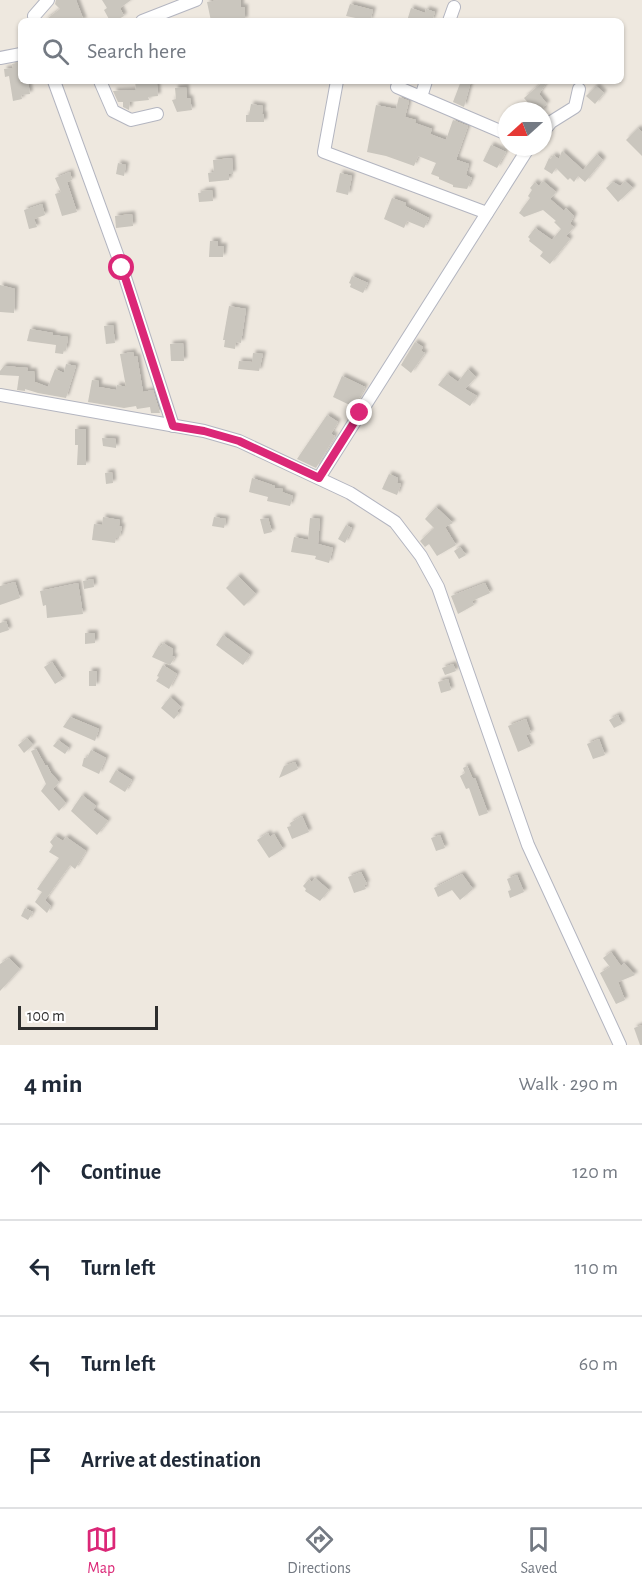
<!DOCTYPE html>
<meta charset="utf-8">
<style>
body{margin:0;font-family:"Alegreya Sans",sans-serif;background:#f6f6f7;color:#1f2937}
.compass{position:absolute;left:498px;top:102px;width:54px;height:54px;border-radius:50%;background:#fff;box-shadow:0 2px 4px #0004;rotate:249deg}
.scale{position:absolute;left:18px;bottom:15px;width:140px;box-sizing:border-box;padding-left:6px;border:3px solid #2d2d2d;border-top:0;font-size:16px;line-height:21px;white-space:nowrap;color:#2d2d2d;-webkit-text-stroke:4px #fff;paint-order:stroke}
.stop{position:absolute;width:18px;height:18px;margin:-14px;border:4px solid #db2777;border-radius:50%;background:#fff}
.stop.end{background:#db2777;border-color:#fff;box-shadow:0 2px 6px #0008}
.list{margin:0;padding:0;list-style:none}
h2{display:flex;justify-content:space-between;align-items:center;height:78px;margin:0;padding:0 24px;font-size:26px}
h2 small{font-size:20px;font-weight:400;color:#747a83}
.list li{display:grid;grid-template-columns:39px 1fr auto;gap:18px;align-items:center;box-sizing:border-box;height:96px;padding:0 24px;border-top:2px solid #e0e1e3}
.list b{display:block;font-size:22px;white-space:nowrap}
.list em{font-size:20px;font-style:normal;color:#747a83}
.icon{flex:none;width:33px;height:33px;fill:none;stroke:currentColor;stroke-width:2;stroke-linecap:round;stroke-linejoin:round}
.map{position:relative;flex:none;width:642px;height:1045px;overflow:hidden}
.search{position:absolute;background:#fff;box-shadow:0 2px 4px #0004;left:18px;right:18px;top:18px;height:66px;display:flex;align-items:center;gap:15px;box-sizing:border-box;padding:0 21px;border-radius:9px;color:#747a83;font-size:22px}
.sheet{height:462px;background:#fff}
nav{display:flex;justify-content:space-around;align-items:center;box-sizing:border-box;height:84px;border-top:2px solid #e0e1e3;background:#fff;font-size:16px;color:#747a83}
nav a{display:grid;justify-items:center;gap:3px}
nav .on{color:#db2777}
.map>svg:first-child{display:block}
.building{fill:#cac6be;filter:url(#shadow)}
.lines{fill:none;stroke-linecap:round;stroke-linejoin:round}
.minor-casing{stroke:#b3b5c0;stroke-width:14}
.minor{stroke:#fff;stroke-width:12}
.route{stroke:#db2777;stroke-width:8}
</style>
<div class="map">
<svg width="642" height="1045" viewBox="0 0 642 1045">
<defs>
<filter id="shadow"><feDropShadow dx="3" dy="-3" stdDeviation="1.5" flood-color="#0004"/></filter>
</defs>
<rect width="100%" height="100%" fill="#eee8df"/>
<g class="building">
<polygon points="56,0 76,0 84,21 44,21 60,9 55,4"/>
<polygon points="102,0 131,0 120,8 124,16 115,21 110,21 104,10 107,8"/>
<polygon points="219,0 241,0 241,7 245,7 245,20 211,21 207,2"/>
<polygon points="350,4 373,10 370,21 346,16"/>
<polygon points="411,8 425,13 426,9 435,12 432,21 407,21"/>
<polygon points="21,62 21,81 28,81 30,94 21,95 22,99 13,101 9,76 5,77 4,69 13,68 12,64"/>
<polygon points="135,81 153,81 153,84 157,84 158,96 148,97 149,100 130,102 129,110 123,107 123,102 118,102 113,91 136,90"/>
<polygon points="461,81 471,81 464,107 453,102"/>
<polygon points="544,81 547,82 539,94 547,104 543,107 545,111 535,111 524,98"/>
<polygon points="596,86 604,93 595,104 586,96"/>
<polygon points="186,87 187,98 190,98 192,110 177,112 172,100 176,99 175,88"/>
<polygon points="399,97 409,101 405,117 416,120 415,123 432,129 430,134 446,140 453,120 468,126 457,157 457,160 469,164 466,175 472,178 467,189 453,187 453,185 439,179 439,177 431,174 436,163 418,156 414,166 386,156 367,152 376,105 396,109"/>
<polygon points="251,104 263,106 262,114 264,114 264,122 246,122 246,115 249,115"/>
<polygon points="638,128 642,132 642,156 626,140"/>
<polygon points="491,145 506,152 497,168 483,161"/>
<polygon points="562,151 583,170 597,154 603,160 585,182 578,176 574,182 570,178 568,180 556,168 552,174 544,169 549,158 551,159 553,155 559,159"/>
<polygon points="232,158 233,174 229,174 229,180 209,182 208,173 214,172 213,160"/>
<polygon points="118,163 126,165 124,176 116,174"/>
<polygon points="70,172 72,180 67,182 77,212 62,216 55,194 61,192 55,178"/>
<polygon points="340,173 352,176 348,195 336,192"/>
<polygon points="543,181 556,192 550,199 564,211 566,208 574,216 570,224 574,227 566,236 570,239 550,264 540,256 543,252 529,241 530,239 528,237 535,228 552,240 561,229 554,222 556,221 543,210 524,217 519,213 530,198 528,196 532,190 530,188 535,182 539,186"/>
<polygon points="625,181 633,188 618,202 606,188 613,182 620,186"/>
<polygon points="212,190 213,201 199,202 198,193 202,193 202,191"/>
<polygon points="392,198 406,203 405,206 429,218 424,228 407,221 404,228 384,219"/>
<polygon points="42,204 45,215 34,219 37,227 29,229 24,210"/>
<polygon points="132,214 133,226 116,228 115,216"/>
<polygon points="210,241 218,241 218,246 224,246 223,257 209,257"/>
<polygon points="352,276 368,283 363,293 350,287 351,284 349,283"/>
<polygon points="0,285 15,289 14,313 0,312"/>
<polygon points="229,306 246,309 241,343 236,342 235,349 224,347 225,340 223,340"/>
<polygon points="113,325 115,343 106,344 104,326"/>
<polygon points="30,329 53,333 53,335 68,337 66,350 64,350 63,354 55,353 56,345 27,341"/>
<polygon points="415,342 423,347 421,351 425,353 411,373 401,365"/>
<polygon points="183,343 184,361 171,361 170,344"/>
<polygon points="133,352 134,357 137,356 143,392 153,390 160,413 151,413 150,407 137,409 136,406 124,408 88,402 92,380 99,381 99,387 116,390 117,385 126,387 120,354"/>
<polygon points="253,353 263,354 259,371 238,369 239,361 252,362"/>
<polygon points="66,364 76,366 66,398 38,393 25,389 25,391 17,390 19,376 0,375 0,371 4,366 28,368 27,371 34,371 35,382 48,387 55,369 64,373"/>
<polygon points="468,369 476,377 465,389 477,396 470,406 438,385 447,374 458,382"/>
<polygon points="342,376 365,387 354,407 333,397"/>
<polygon points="327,415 338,422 331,434 335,436 316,468 297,459"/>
<polygon points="75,429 86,429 86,465 77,465 78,445 75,445"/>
<polygon points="102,438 116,439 116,448 103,446"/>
<polygon points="112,472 113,483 106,484 105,473"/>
<polygon points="389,474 398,478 397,483 401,484 397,495 382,489"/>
<polygon points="252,478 275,486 275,488 283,489 282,492 293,496 290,506 267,501 268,497 249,492"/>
<polygon points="436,507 453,523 445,527 456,545 437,556 429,544 425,547 420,541 434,528 425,519"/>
<polygon points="103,517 120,520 119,526 122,526 121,531 119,538 116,538 115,543 92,540 94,524 102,525"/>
<polygon points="214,517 226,519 224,528 212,526"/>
<polygon points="268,518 272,532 264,534 260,519"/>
<polygon points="310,518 320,519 318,544 333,548 329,563 315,559 316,556 291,552 294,537 308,540"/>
<polygon points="346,525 352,528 345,543 338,539"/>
<polygon points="460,547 466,555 459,559 454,551"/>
<polygon points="238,576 256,594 244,606 226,588"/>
<polygon points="93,579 94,587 84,589 83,581"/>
<polygon points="15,582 20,598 0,605 0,586"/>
<polygon points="78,583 83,614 47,618 46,605 43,606 40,591"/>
<polygon points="485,583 490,593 472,601 474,605 458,614 451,596"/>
<polygon points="6,621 9,630 0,633 0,623"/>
<polygon points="85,633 95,633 95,643 85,644"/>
<polygon points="223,635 250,655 243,665 216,645"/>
<polygon points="163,643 173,649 172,656 175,657 170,665 152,657 159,645 161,647"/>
<polygon points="52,662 63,679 55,684 44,667"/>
<polygon points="453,664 456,671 445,675 442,668"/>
<polygon points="163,665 177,674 169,689 156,681 159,677 157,676"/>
<polygon points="89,671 97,671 96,686 89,686"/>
<polygon points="448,679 451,690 441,693 438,682"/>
<polygon points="170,697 181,707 177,711 179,713 174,719 161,708"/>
<polygon points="618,715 622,724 614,728 609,720"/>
<polygon points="70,717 99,729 95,741 63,727"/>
<polygon points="526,719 531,733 526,735 531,746 518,752 508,726"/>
<polygon points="27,738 33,745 24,753 18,745"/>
<polygon points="599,739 605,755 593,759 587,744"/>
<polygon points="58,740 69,748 65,754 53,746"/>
<polygon points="36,749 45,765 47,765 51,773 59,782 53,789 66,803 59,811 41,791 46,784 31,751"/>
<polygon points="91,750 106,758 99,774 82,766 84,758 87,758"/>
<polygon points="295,762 298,769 279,778 284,766"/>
<polygon points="467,766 473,779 475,778 488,813 479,816 469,788 466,789 460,776 465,773 463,768"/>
<polygon points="116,770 132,780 125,792 109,782"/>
<polygon points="82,795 96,806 93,810 108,821 97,835 71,811"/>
<polygon points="302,816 309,832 292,839 287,827 291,826 290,823"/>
<polygon points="268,833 270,837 274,834 283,849 269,858 257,840"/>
<polygon points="440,835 445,848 436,851 431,838"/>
<polygon points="55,836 63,841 66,837 86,851 75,869 70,865 45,900 51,906 47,913 35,902 42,892 37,889 59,858 49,852 53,846 50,842"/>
<polygon points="361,872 367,884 364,885 366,889 354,893 348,877"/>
<polygon points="462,874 473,889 460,900 452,890 438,897 434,888"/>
<polygon points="517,875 524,892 510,898 508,891 511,890 507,879"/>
<polygon points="315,878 329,890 320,901 305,891 306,889 303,886 309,879 312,882"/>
<polygon points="25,908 33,912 28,920 21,916"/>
<polygon points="611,952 621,966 624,963 635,975 618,982 625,1000 616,1004 600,973 610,967 603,958"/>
<polygon points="9,958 20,969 0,991 0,964"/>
<polygon points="642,1025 642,1045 640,1045 634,1028"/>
</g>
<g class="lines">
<g class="minor-casing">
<g id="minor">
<polyline points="35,21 34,16 48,0"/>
<polyline points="142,21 196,0"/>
<polyline points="449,21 454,7"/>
<polyline points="0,58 21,54"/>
<polyline points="54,81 122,268 173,426"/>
<polyline points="100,81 113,111 131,120 157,114"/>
<polyline points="337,81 324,152 487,213"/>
<polyline points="397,87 507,134"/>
<polyline points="421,97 426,81"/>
<polyline points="543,132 551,122 575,107 579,89"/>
<polyline points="0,395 204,431 239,441 350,493 395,522 421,556 438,587 528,845 620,1045"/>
<polyline points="319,478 529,147"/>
</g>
</g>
<use href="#minor" class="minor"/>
</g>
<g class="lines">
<polyline class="route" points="122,268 173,426 204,431 239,441 319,478 360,413"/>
</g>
</svg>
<svg class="compass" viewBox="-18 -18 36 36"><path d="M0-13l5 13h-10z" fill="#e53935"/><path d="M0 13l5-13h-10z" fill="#747a83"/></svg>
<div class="scale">100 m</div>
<div class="stop" style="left:122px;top:268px"></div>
<div class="stop end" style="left:360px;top:413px"></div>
<div class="search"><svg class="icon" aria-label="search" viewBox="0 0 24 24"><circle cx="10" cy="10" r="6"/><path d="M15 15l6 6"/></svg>Search here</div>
</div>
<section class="sheet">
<h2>4 min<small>Walk · 290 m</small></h2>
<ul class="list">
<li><svg class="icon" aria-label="ahead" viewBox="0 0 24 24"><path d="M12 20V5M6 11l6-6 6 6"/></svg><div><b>Continue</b></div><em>120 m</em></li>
<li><svg class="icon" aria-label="left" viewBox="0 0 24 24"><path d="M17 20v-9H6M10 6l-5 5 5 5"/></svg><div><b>Turn left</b></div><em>110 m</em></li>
<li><svg class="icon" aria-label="left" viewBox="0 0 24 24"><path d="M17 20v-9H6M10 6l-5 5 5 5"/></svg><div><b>Turn left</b></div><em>60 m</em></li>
<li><svg class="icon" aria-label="arrive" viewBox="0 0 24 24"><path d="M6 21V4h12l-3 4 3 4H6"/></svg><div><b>Arrive at destination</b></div></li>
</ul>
</section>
<nav>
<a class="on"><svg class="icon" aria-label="map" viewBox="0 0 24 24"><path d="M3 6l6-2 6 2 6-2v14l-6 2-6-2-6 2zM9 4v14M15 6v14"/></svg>Map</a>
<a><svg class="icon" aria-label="directions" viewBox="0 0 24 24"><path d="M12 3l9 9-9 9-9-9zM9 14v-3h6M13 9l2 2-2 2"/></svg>Directions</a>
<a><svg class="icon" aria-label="saved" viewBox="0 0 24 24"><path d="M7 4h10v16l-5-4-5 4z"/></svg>Saved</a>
</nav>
